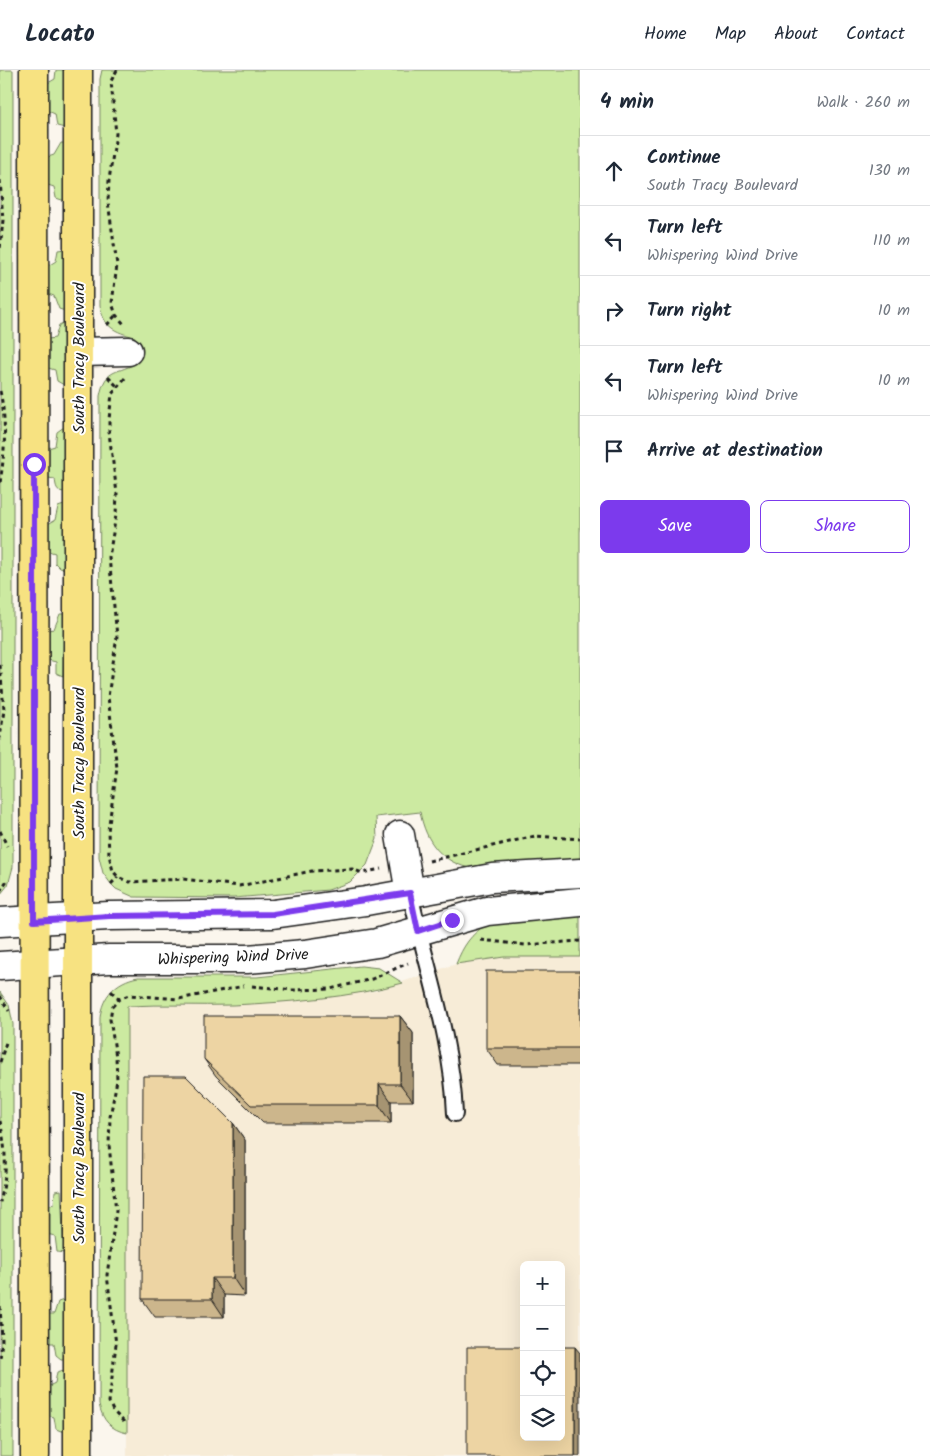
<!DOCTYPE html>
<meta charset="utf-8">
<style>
body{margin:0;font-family:Kalam,sans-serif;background:#f6f6f7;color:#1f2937}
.controls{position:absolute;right:15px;bottom:15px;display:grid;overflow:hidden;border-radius:8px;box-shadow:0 5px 20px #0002}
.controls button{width:45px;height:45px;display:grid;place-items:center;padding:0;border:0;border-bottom:1px solid #e0e1e3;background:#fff;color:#1f2937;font:25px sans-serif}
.stop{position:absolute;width:15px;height:15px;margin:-11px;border:4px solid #7c3aed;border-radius:50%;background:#fff}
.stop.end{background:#7c3aed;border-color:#fff;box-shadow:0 1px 5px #0008}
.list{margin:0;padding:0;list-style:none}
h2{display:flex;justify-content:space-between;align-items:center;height:65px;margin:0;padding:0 20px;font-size:21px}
h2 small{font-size:16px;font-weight:400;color:#747a83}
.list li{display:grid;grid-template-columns:32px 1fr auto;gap:15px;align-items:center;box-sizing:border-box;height:70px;padding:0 20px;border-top:1px solid #e0e1e3}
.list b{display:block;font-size:19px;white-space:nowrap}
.list p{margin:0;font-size:16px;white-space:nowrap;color:#747a83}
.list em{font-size:16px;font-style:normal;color:#747a83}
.actions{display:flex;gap:10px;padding:15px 20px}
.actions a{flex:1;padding:11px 0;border:1px solid #7c3aed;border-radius:8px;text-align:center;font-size:18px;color:#7c3aed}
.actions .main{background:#7c3aed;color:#fff}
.icon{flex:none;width:28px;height:28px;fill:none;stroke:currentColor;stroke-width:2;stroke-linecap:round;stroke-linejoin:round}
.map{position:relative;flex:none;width:580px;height:1386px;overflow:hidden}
header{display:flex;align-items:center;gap:30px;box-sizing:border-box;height:70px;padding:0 25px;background:#fff;border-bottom:1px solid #e0e1e3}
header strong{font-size:24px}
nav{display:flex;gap:28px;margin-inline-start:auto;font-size:18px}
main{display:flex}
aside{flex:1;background:#fff}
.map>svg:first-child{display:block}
.built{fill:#f7ecd7;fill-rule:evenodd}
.green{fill:#cceaa1;stroke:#74835e}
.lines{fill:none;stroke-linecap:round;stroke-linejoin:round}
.lane-casing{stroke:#1c1c1c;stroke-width:18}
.street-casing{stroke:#1c1c1c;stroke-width:31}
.secondary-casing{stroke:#1c1c1c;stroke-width:31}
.primary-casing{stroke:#1c1c1c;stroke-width:31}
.path{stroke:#1c1c1c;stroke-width:3;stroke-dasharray:4 4;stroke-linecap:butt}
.lane{stroke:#fff;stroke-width:14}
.street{stroke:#fff;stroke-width:28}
.secondary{stroke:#fff;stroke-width:28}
.primary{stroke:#f7e281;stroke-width:28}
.wall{fill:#ccb68c;stroke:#1c1c1c}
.shaded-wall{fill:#a69472;stroke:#1c1c1c}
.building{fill:#edd4a3;stroke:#1c1c1c}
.route{stroke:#7c3aed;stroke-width:6}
.labels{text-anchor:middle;stroke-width:4;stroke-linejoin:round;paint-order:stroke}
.street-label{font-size:16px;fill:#1c1c1c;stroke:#fff}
</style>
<header>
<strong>Locato</strong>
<nav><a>Home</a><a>Map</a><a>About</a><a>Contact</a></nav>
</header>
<main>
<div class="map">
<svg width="580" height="1386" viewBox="0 0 580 1386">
<rect width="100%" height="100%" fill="#fbf6ed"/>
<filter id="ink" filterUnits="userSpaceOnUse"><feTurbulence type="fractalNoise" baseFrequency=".02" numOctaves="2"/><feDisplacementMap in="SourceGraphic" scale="10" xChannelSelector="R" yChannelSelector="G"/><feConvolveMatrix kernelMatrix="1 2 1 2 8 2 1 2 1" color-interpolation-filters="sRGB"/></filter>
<g filter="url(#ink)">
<path class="built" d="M504 887H580V1386H127V936L233 935 375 921 456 894ZM524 1195H561V1367H524Z"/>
<g class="green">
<polygon points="0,0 13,0 13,797 8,815 0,825"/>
<polygon points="56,0 65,0 65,58 57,56 55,44 48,41 48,13 55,9"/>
<path d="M102 0H580V792L474 799C442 793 426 773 420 742L376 747 377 769 367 795 350 812 328 820 234 828 134 827 116 819 111 814 103 803 99 787 100 326C105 299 115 304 135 294V267C115 262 103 257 100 235V9Z"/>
<polygon points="61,73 65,73 65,131 56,128 54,117 48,115 48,87 54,85"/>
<polygon points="65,179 65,241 59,239 54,226 48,224 48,196 56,191 58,180"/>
<polygon points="65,252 64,315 57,311 55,300 48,298 48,269 55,268 59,255"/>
<path d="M64 357 65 422C56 422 56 416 55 409L48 408V378L55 376 57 362Z"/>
<polygon points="64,435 64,499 60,498 55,493 55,483 48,481 48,454 55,450 58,437"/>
<polygon points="60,544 64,544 63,606 56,603 56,592 48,590 48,560 54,559"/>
<path d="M580 844V887H504L456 894C463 876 471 864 487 854Z"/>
<path d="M361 896 379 898 403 913C349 928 290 932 233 935 198 936 162 934 127 936V1363C111 1360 102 1350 99 1334L100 948C102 926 116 911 138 907H257Z"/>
<polygon points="0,922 9,935 13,954 13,1386 0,1386"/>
<polygon points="61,1120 64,1183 57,1182 55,1166 47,1164 47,1136 54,1134 55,1121"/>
<polygon points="64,1230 64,1289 61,1289 56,1285 54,1273 47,1273 47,1244 54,1244 58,1232"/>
<polygon points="64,1300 64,1361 61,1361 56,1359 54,1347 47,1345 47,1317 55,1313 57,1302"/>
</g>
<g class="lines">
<g class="lane-casing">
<path id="lane" d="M410 823C426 897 452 968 455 1044"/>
</g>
<g class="street-casing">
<g id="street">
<polyline points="78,282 128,281"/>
<polyline points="400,765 410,823"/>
</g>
</g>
<g class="secondary-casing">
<g id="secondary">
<polyline points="0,852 109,846 273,844 366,831 492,808 580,803"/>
<polyline points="0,896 109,889 247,889 305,884 377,873 487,841 580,832"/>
</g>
</g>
<g class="primary-casing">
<g id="primary">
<polyline points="34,0 35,1386"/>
<polyline points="78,1386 78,0"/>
</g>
</g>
<g class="path">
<polyline points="117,0 111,11 116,64 109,110 108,132 117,195 112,233 116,245 124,254"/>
<polyline points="0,110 3,150 0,179"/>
<polyline points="107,255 116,245"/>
<polyline points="108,307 117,316"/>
<polyline points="125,308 112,324 109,349 109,363 117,423 116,445 109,487 117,566 108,627 117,698 108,761 109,785 113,801 118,807 129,812 183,809 239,816 312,801 352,799 362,803 381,799"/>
<path d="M0 321C7 353 5 381 0 413"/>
<polyline points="0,595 4,640 0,668"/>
<polyline points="0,761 7,776"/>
<polyline points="429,791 535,766 580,769"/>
<polyline points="111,814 118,807"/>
<polyline points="0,821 8,809"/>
<polyline points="481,870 525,875 580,871"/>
<polyline points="252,916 293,920 330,919 372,909 408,893"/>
<polyline points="111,921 119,929"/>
<polyline points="0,926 9,941"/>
<polyline points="0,992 7,969"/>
<path d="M0 1051C6 1079 8 1104 0 1132"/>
<polyline points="0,1236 2,1270 0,1289"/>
<polyline points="124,1352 113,1341 109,1332 116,1274 107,1205 116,1141 109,1075 110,1047 117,1010 116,987 110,949 112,937 119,929 129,925 179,929 244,916"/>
</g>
<use href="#lane" class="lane"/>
<use href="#street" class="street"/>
<use href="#secondary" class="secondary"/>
<use href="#primary" class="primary"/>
</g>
<g class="wall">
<polygon points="580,901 580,995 498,995 486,978"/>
<polygon points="400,946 413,963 413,1031 391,1031 391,1053 263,1053 216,1006 204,989"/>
<polygon points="233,1053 245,1070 245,1226 224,1225 224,1247 155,1247 142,1229"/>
</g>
<g class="shaded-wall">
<polygon points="400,946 413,963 413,1031 400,1014"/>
<polygon points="379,1014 391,1031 391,1053 379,1035"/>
<polygon points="233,1053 245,1070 245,1226 233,1208"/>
<polygon points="212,1208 224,1225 224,1247 212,1229"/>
<polygon points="575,1277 580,1283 580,1386 575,1386"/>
</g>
<g class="building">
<rect x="486" y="901" width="94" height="77"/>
<polygon points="204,946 400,946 400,1014 379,1014 379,1035 251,1035 204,989"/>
<polygon points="143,1006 186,1006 233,1053 233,1208 212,1208 212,1229 142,1229"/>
<polygon points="467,1277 524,1277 524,1367 561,1367 561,1277 575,1277 575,1386 467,1386"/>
</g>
</g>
<g class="lines" filter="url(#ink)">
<polyline class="route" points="34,394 34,851 109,846 273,844 410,823 418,861 452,850"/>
</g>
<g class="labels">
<g class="street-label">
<text transform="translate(78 288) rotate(-90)" y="6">South Tracy Boulevard</text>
<text transform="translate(78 693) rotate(-90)" y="6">South Tracy Boulevard</text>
<text transform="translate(233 886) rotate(-2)" y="6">Whispering Wind Drive</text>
<text transform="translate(78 1098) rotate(-90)" y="6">South Tracy Boulevard</text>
</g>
</g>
</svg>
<div class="controls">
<button>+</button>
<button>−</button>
<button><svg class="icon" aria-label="locate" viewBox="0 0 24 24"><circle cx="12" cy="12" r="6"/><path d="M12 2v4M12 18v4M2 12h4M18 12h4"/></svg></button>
<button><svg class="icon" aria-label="layers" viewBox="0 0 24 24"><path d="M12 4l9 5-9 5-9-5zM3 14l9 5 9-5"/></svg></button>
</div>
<div class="stop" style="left:34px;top:394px"></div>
<div class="stop end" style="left:452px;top:850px"></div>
</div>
<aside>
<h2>4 min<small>Walk · 260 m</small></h2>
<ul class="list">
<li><svg class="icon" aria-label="ahead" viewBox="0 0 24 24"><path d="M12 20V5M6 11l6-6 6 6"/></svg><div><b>Continue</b><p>South Tracy Boulevard</p></div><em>130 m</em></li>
<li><svg class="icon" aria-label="left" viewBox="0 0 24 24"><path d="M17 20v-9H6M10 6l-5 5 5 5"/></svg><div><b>Turn left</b><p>Whispering Wind Drive</p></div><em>110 m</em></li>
<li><svg class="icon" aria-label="right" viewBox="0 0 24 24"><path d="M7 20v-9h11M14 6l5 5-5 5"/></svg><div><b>Turn right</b></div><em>10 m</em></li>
<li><svg class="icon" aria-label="left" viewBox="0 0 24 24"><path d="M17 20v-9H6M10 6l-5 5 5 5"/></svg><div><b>Turn left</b><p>Whispering Wind Drive</p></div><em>10 m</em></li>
<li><svg class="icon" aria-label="arrive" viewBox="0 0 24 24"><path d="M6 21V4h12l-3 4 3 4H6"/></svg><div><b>Arrive at destination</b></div></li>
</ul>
<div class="actions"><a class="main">Save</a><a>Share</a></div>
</aside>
</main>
